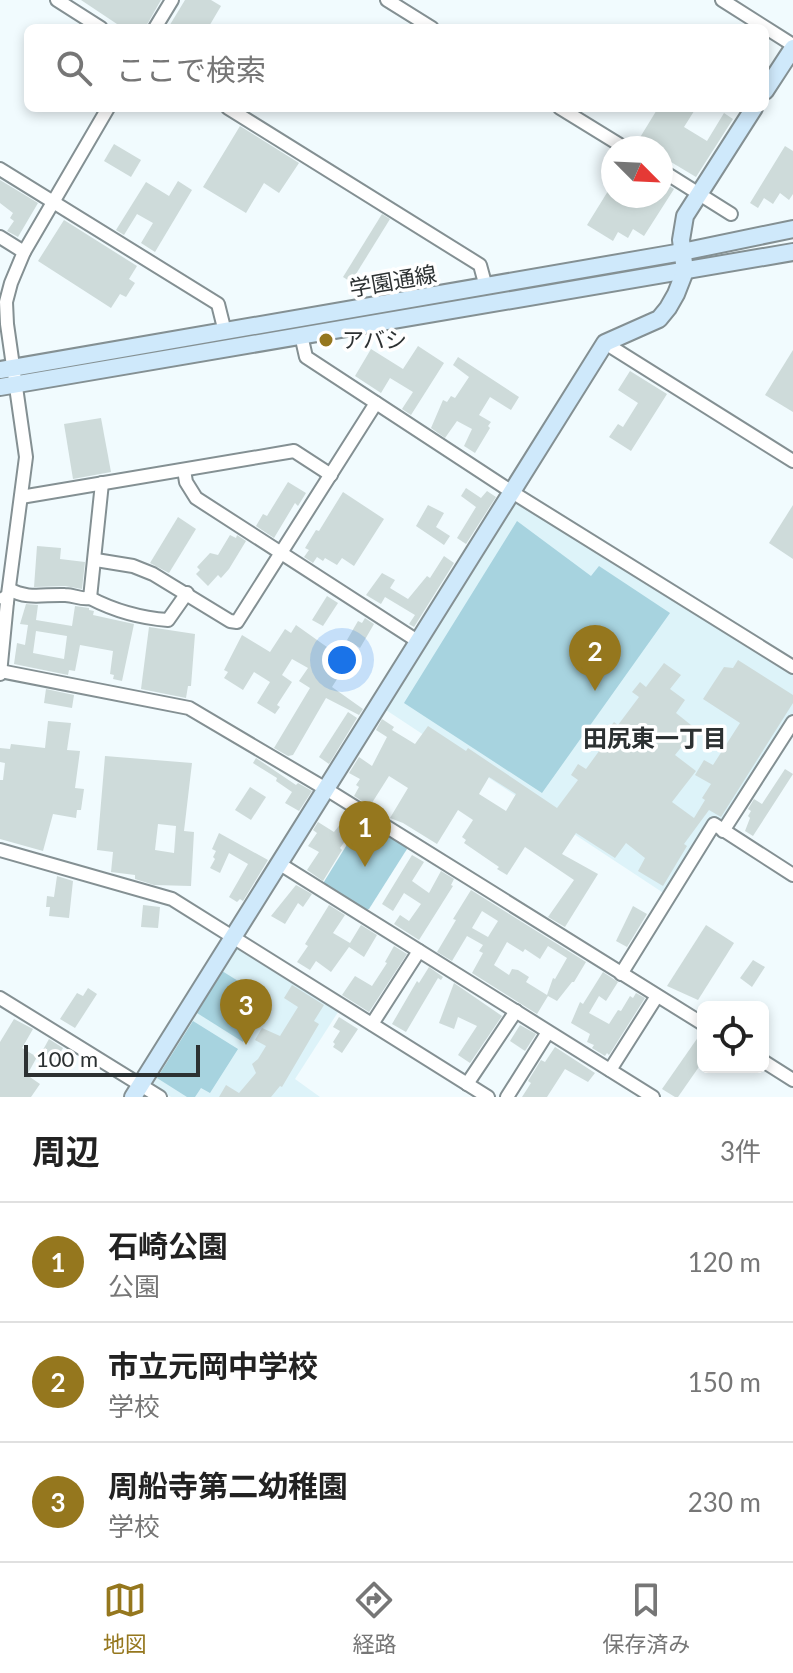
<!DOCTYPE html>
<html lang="ja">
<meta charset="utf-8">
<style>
body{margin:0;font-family:Lato,"Noto Sans JP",sans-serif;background:#f2f2f2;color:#222}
.controls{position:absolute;right:24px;bottom:24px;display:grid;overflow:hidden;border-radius:12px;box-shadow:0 4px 12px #0003}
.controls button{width:72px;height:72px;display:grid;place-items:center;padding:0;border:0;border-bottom:2px solid #e0e0e0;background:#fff;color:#222;font:40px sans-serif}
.compass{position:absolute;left:601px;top:136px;width:72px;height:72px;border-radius:50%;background:#fff;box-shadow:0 4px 12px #0003;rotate:114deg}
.scale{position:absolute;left:24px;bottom:20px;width:176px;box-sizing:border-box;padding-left:8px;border:4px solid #2c3132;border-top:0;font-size:22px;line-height:28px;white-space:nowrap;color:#2c3132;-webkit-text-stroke:6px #fff;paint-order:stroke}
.you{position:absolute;left:342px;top:660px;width:28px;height:28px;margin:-20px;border:6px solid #fff;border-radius:50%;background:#1a73e8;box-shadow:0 0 0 12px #1a73e833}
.badge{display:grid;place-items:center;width:52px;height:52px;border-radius:50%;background:#95771e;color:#fff;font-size:26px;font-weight:700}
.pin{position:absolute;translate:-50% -66px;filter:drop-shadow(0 2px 4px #0008)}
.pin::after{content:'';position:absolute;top:42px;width:28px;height:24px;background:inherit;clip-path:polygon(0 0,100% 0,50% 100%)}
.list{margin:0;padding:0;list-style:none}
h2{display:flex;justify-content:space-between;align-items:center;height:104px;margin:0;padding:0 32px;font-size:34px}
h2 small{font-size:26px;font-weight:400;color:#767676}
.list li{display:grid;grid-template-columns:52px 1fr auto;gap:24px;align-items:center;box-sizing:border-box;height:120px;padding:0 32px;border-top:2px solid #e0e0e0}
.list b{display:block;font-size:30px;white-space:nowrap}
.list p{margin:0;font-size:26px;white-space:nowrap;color:#767676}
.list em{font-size:26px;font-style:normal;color:#767676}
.icon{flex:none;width:44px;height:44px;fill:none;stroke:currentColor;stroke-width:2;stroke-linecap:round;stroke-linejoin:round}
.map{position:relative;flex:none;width:793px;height:1097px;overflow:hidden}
.search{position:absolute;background:#fff;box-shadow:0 4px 12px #0003;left:24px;right:24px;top:24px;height:88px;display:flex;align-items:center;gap:20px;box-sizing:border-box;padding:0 28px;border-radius:12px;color:#767676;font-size:30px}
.sheet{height:464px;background:#fff}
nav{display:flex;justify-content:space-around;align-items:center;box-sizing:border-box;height:112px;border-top:2px solid #e0e0e0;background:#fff;font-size:22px;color:#767676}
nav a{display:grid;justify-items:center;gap:4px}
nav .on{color:#95771e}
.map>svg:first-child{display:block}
.built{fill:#ddf3f9}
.green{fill:#a7d3df}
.building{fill:#cedbda;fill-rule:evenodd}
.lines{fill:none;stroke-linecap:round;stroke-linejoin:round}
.street-casing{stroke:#849093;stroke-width:16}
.secondary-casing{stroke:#849093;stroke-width:20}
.street{stroke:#fff;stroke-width:12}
.secondary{stroke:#cfe9fb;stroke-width:16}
.poi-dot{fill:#95771e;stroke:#fff;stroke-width:3}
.labels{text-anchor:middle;stroke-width:7;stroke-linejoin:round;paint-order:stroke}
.street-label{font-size:22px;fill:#2c3132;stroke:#fff}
.poi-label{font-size:22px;fill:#2c3132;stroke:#fff;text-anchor:start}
.neighbourhood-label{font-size:24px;font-weight:bold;fill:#2c3132;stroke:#fff}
</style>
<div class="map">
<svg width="793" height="1097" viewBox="0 0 793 1097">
<rect width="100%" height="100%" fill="#f1fbfe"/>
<g class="built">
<polygon points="517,502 793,673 793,714 724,825 711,817 665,894 386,710 513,503"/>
<polygon points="241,947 340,1009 295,1079 320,1097 171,1097 149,1084 234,949"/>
</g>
<g class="green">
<polygon points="517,521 591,576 599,566 670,613 542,793 404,703"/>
<polygon points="364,817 406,845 407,849 369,909 364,911 322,885"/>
<polygon points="222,971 269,1000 243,1042 197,1013"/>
<polygon points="193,1021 238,1049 210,1093 201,1088 195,1097 187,1097 157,1078"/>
</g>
<g class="building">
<polygon points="81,0 161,0 145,28 123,28"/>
<polygon points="185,0 211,0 221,6 208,28 168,28"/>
<polygon points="658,108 696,108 684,127 707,141 724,113 733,119 696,177 661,156 661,148 642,148 636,144"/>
<polygon points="240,126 299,163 279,193 264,183 246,213 203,187"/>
<polygon points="114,144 141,160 131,177 104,161"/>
<polygon points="785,146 793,151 793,194 789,200 780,193 773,204 764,198 758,208 750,203"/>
<polygon points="0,180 38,203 18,237 7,231 14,221 10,218 13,213 0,203"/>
<polygon points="178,181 192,190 155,252 141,243 153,223 137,214 124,235 116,230 146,182 169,196"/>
<polygon points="661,181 674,189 644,236 633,229 628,238 618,232 613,241 587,225 613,183 613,196 661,196"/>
<polygon points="382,214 390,219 351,282 343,277"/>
<polygon points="64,220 137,266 129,279 135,283 126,297 120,294 111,308 38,261"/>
<polygon points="418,346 444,363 411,415 402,409 413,392 390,378 381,393 355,376 371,349 403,369"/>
<polygon points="793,350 793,412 765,395"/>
<polygon points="458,357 519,397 511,410 490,397 479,415 491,422 488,426 490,428 475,453 464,446 472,429 457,421 445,438 431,428 443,400 447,402 451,396 455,398 469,377 453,365"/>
<polygon points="630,371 667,394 631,451 609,437 618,424 623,427 638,403 618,390"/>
<polygon points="101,418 111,472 73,479 64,424"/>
<polygon points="288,482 306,493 298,506 295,503 274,538 256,526 263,514 267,516"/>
<polygon points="466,488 481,498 487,491 496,497 466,544 457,538 476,507 461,496"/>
<polygon points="343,492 384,519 354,566 342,558 337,565 325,558 323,561 317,557 313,563 304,557 309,550 305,548 316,530 319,531"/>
<polygon points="428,505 444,513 436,527 450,536 444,545 416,526"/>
<polygon points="793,505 793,559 769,543"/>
<polygon points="178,517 196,529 169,573 150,563"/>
<polygon points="230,535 236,538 237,535 246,541 229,569 221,578 218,575 208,586 196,574 200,570 197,567 210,553 218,555"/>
<polygon points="37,546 61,548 60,559 85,562 82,589 65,586 34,587"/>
<polygon points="444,556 454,563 414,627 409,624 415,615 385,597 381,604 366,595 382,573 395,580 390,588 408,599 427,576 430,578"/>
<polygon points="327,596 338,603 323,626 312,620"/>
<path d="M26 604 38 605 36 620 72 626 75 606 89 608V610L94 611 93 615 134 624 122 681 113 679 114 675 110 674 113 651 80 645 75 671 69 670 68 675 14 664 17 643 25 645 28 625 20 624ZM36 631 67 636 64 659 33 653Z"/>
<polygon points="365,618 374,624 360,648 347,640 358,621 362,623"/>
<polygon points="296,625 348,662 332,687 363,709 359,715 326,698 293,755 288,756 274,748 310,688 299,681 308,668 292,659 282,675 292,682 277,705 280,707 275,714 257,703 270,682 254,672 243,690 224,678 228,672 224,670 242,635 270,652 285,629 291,633"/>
<polygon points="149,627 195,634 191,686 188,686 186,698 141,689"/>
<path d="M738 660 793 695V703L721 817 709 810 684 844 687 846 663 886 638 871 645 858 626 843 615 858 576 833 562 854 598 874 565 927 548 917 574 880 525 847 507 875 497 869 499 867 464 843 466 840 462 837 473 820 458 810 437 844 403 823 390 818 408 788 389 776 370 806 354 796 359 787 356 785 360 779 349 773 359 757 372 766 387 737 376 730 382 719 394 727 392 730 415 744 428 726 466 751 468 748 557 808 578 780 571 775 578 764 586 769 610 736 606 732 614 722 618 725 639 697 632 692 640 682 646 687 664 663 681 675 670 689 685 700 676 713 696 729 675 755 696 771 672 802 694 818 705 800 702 798 711 784 695 775 704 760 713 765 740 723 703 699 724 667 733 668ZM489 777 516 794 506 811 479 794Z"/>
<polygon points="46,689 74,695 72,708 44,703"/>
<polygon points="348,712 357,718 329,764 319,757"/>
<polygon points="48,721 71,723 67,750 80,751 75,788 84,789 81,810 77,810 76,818 53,814 43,851 0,839 0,780 3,780 5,763 0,762 0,748 10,749 11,744 45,748"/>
<path d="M105 756 192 763 184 831 194 832 191 886 154 885 135 879V875L111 872 113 852 97 850ZM158 824 176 826 174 853 155 850Z"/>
<polygon points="256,758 296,785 298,783 312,791 299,811 285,803 292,792 276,781 277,778 253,763"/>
<polygon points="785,769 793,774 753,836 745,831 750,818 748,816 751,811 748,809 754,799 762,804"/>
<polygon points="250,787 266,797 251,820 235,810"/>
<polygon points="346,817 358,824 340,848 342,850 323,881 307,870 319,852 308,846 317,833 313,830 318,822 334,832"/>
<polygon points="219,833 268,860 243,901 240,899 237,902 229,897 248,864 229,853 220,873 210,868 215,859 213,857 216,851 212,849"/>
<polygon points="412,855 424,862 412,881 429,893 441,871 454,879 451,885 453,886 419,940 394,924 400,915 409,921 421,904 404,893 393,911 382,904"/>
<polygon points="57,876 73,881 69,918 49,916 50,907 46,907 47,896 54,897"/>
<polygon points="296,885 312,894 303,907 298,903 285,924 271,916"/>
<path d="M471 890 586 962 574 982H572L557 1001 548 996 537 1014 472 973 483 953 479 951 483 945 467 936 452 961 437 952 456 920 453 919ZM482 911 498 921 488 937 472 928ZM507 942 523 952 525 949 540 959 548 946 567 958 555 979 553 978 547 995 526 982 529 977 518 970 512 969 509 975 494 965Z"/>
<polygon points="143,905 160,907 158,928 141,927"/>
<polygon points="329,905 345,915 333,933 350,943 361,925 377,935 364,957 349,947 331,972 316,961 310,970 297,962 308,946 305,944"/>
<polygon points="633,906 647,914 627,947 616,941"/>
<polygon points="706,925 734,943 698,1000 667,986"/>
<polygon points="394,946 407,954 369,1012 342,995 355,976 372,986 387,963 385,962"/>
<polygon points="753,960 765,967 752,987 740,978"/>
<polygon points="429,967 443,977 441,980 438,978 406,1032 392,1024 417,981 419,983"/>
<polygon points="603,972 618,982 606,1001 599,996 589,1013 609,1024 618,1010 621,1011 630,996 633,998 636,993 645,998 609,1055 607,1053 605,1056 592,1048 594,1045 587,1042 590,1034 571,1023 580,1002 583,1004"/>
<polygon points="454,983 502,1016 470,1063 458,1055 477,1026 458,1017 454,1029 439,1023"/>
<polygon points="292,985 324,1005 314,1021 319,1024 282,1087 280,1086 271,1097 219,1097 226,1085 239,1093 256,1073 252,1064 258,1059 266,1046 255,1040 262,1028 280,1036 298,1007 284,998"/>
<polygon points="88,988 97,994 75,1028 60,1019 77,993 83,996"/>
<polygon points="339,1017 358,1029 342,1053 333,1047 335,1044 333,1042 340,1031 333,1027"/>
<polygon points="14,1019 33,1029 22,1048 37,1057 27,1075 40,1084 31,1097 0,1097 0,1042"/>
<polygon points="520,1025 536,1034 525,1051 510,1041"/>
<polygon points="701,1033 703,1061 678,1097 675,1097 662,1089"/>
<polygon points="49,1039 63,1048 53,1065 39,1057"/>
<polygon points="555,1047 595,1073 588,1082 565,1069 547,1097 522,1097 531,1083 528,1081 541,1060 545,1062"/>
</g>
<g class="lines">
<g class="street-casing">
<g id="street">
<polyline points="57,0 101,28"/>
<polyline points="387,0 432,28"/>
<polyline points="722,0 793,45"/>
<polyline points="155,28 172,0"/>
<polyline points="228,108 480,265 486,287"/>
<polyline points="560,108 625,148"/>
<polyline points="0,169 218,304 225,332"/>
<polyline points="661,170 731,214"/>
<polyline points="0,237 24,252"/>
<polyline points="301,335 306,357 512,492 793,667"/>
<polyline points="605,343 793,461"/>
<polyline points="184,470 186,482 196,498 419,642"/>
<polyline points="21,497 294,451 331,475"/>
<polyline points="96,560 133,566 153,574 230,621 237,622 376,403"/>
<path d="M9 589C28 600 44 594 65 595 75 595 81 600 90 598L102 483"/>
<path d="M90 598C115 611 140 618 168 620L187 593"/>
<polyline points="7,602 26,457 7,324 6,302 11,283 24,252 108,108"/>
<polyline points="0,671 189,708 326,789 703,1024"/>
<polyline points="0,674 7,602 4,598"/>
<polyline points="723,831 793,722"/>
<polyline points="0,850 172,899 488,1097"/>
<polyline points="280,864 653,1097"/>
<polyline points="621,974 714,824 793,875"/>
<polyline points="0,998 160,1097"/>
<polyline points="372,1024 419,951"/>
<polyline points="763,1061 793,1080"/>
<polyline points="610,1070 657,996"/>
<polyline points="467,1084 516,1011"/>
<polyline points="507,1097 548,1032"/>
</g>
</g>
<g class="secondary-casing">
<g id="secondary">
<polyline points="765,91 793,48"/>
<polyline points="0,370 682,252 793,229"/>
<polyline points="0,387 793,252"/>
<polyline points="133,1097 605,343 659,319 668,308 676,294 685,271 681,240 685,216 754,108"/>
</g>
</g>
<use href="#street" class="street"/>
<use href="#secondary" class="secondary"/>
</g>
<circle class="poi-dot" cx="326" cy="340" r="8"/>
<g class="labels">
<g class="street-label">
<text transform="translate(393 281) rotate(-10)" y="8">学園通線</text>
</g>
<g class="poi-label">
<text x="342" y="348">アバシ</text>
</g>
<g class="neighbourhood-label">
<text x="655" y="747">田尻東一丁目</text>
</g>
</g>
</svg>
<div class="controls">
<button><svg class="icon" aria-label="locate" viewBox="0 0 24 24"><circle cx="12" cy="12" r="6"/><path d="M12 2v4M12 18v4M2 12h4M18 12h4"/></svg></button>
</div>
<svg class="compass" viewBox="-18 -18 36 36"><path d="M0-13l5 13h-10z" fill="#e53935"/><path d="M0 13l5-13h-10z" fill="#767676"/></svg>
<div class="scale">100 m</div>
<div class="you"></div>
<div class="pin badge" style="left:365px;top:867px">1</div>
<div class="pin badge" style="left:595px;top:691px">2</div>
<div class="pin badge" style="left:246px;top:1045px">3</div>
<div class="search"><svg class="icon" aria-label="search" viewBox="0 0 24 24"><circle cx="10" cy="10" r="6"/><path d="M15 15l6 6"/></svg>ここで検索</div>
</div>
<section class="sheet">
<h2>周辺<small>3件</small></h2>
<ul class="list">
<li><span class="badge">1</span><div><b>石崎公園</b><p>公園</p></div><em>120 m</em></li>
<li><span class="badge">2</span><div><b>市立元岡中学校</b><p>学校</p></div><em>150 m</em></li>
<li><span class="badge">3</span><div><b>周船寺第二幼稚園</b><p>学校</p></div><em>230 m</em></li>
</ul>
</section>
<nav>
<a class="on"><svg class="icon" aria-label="map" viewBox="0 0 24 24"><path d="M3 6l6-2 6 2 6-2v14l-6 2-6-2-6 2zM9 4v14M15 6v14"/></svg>地図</a>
<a><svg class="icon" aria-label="directions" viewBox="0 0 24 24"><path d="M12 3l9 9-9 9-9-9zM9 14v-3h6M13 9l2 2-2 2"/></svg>経路</a>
<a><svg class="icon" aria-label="saved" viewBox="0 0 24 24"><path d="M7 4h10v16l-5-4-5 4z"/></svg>保存済み</a>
</nav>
